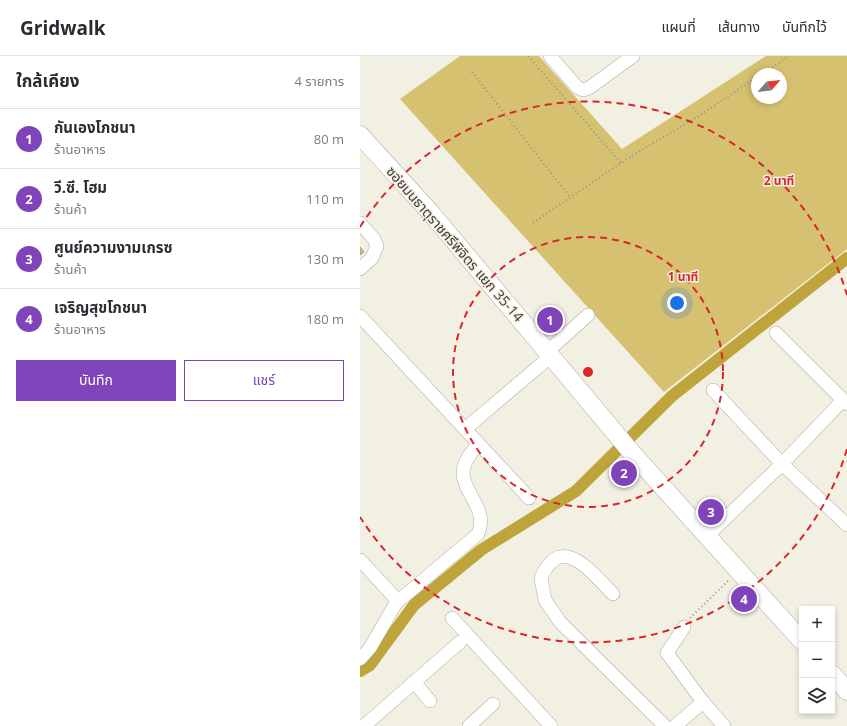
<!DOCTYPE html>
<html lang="th">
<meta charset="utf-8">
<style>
body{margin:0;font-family:"Open Sans","Noto Sans Thai",sans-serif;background:#f7f7f7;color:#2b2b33}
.controls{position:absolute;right:12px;bottom:12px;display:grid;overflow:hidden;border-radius:0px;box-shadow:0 2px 6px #0003}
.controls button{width:36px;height:36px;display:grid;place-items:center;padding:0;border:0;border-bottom:1px solid #e1e1e2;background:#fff;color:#2b2b33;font:20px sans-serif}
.compass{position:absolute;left:391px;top:12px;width:36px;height:36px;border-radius:50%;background:#fff;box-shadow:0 2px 6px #0003;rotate:63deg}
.you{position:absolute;left:317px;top:247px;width:14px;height:14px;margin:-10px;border:3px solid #fff;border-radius:50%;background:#1a73e8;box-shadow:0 0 0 6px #1a73e833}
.badge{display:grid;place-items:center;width:26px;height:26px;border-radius:50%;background:#8044ba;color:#fff;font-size:13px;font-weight:700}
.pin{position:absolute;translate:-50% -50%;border:2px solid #fff;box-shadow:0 1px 4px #0006}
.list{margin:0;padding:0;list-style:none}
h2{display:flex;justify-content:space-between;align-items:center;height:52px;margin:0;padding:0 16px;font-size:17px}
h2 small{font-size:13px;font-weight:400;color:#7c7c81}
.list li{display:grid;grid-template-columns:26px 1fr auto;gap:12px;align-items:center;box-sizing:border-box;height:60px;padding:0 16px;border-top:1px solid #e1e1e2}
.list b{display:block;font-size:15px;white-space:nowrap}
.list p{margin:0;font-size:13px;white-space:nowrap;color:#7c7c81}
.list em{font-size:13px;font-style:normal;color:#7c7c81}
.actions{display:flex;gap:8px;padding:12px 16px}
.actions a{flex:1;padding:9px 0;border:1px solid #8044ba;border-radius:0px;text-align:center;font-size:14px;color:#8044ba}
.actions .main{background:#8044ba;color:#fff}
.icon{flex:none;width:22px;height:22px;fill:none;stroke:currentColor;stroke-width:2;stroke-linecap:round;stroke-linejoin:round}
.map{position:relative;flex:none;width:487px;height:670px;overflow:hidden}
header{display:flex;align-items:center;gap:24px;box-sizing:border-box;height:56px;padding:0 20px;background:#fff;border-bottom:1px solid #e1e1e2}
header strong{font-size:19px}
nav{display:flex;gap:22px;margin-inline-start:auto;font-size:14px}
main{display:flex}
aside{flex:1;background:#fff}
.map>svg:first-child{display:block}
.green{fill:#d6c171;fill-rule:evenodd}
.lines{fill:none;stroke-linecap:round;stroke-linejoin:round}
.canal{stroke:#bfa43b;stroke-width:12}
.building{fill:#d8bd57;stroke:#a09d92}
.street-casing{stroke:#adaa9f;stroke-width:14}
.secondary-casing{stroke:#adaa9f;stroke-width:19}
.path{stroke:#95938a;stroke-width:2;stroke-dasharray:1 3;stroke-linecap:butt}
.street{stroke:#fff;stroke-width:13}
.secondary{stroke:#fff;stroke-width:18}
.ring{fill:none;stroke:#d62828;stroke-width:2;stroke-dasharray:7 5}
.labels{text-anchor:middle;stroke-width:3;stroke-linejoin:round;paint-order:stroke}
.street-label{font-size:14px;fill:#3c3b36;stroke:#f2efe3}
.centre{fill:#d62828;stroke:#f2efe3;stroke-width:2}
.ring-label{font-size:12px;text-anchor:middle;font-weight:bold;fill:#d62828;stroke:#f2efe3;stroke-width:3;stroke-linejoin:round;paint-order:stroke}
</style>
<header>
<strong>Gridwalk</strong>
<nav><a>แผนที่</a><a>เส้นทาง</a><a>บันทึกไว้</a></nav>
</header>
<main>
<aside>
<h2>ใกล้เคียง<small>4 รายการ</small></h2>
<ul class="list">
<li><span class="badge">1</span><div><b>กันเองโภชนา</b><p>ร้านอาหาร</p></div><em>80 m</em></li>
<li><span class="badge">2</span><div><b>วี.ซี. โฮม</b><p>ร้านค้า</p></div><em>110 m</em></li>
<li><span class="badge">3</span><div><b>ศูนย์ความงามเกรซ</b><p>ร้านค้า</p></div><em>130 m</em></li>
<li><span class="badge">4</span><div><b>เจริญสุขโภชนา</b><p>ร้านอาหาร</p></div><em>180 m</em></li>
</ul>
<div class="actions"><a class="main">บันทึก</a><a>แชร์</a></div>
</aside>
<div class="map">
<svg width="487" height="670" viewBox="0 0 487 670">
<rect width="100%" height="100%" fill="#f2efe3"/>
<path class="green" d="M100 0H179L262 93 406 0H487V193L304 336 40 43ZM397 18H421V42H397Z"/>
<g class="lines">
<polyline class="canal" points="0,615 10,609 54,549 121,494 216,435 312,340 487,202"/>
</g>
<polygon class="building" points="0,191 4,196 0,199"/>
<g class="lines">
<g class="street-casing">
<g id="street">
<polyline points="190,0 217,31 223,34 229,32 273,0"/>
<polyline points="0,167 14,183 17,190 12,202 0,213"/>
<polyline points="0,260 169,442"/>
<polyline points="416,277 487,348"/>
<polyline points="188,295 228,259"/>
<polyline points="353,334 422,408 487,469"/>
<polyline points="105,373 191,300"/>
<polyline points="347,480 422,408 483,344"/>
<polyline points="0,504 38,545"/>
<path d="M253 538C232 517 201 475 181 522L185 544 200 566 305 670"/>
<polyline points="92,562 191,670"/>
<polyline points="324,571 307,597 343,646 364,670"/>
<path d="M0 603 10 592 36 547 118 478C129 453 103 438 103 416 103 406 112 396 117 389"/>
<polyline points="54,626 70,645"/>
<polyline points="4,670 100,586"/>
<polyline points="109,670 133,648"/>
<polyline points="315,670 343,646"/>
</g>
</g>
<g class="secondary-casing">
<g id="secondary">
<polyline points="0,79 70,156 272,397 442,585"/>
<polyline points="472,618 487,635"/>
</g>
</g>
<g class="path">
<polyline points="168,0 261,107"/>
<polyline points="112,16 210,141"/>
<polyline points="402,18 429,0"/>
<polyline points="173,167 267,103 342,58 397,21"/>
<polyline points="330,562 369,524"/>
</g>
<use href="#street" class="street"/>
<use href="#secondary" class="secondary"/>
</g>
<g class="ring">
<circle cx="228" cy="316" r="135"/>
<path d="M487 393A270 270 0 0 1 0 461M0 171A270 270 0 0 1 487 239"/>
</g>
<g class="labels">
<g class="street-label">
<text transform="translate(95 188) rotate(49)" y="5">ซอยมนธาตุราชศรีพิจิตร แยก 35-14</text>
</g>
</g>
<circle cx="228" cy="316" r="6" class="centre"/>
<g class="ring-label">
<text x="419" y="129">2 นาที</text>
<text x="323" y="225">1 นาที</text>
</g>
</svg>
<div class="controls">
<button>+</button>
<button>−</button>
<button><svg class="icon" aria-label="layers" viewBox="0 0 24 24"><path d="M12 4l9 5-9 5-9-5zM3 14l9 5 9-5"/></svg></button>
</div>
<svg class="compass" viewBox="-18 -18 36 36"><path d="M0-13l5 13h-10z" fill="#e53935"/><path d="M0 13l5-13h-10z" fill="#7c7c81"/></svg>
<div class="you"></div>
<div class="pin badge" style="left:190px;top:264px">1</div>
<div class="pin badge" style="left:264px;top:417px">2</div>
<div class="pin badge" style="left:351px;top:456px">3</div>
<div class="pin badge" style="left:384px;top:543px">4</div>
</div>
</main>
